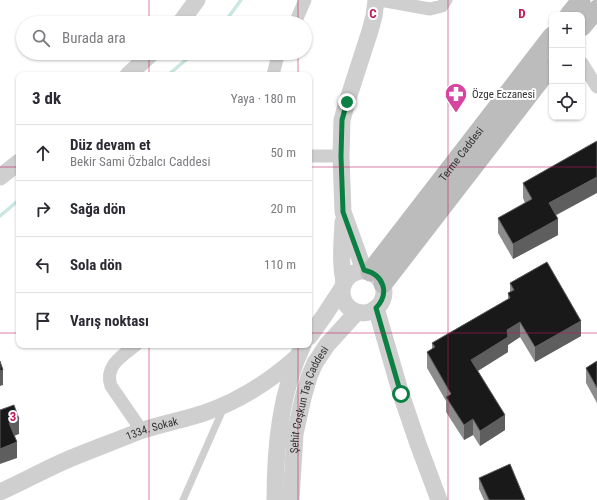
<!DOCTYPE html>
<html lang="tr">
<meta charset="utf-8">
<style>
body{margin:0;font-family:"Roboto Condensed",sans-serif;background:#f7f7f7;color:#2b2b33}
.controls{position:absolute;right:12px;top:12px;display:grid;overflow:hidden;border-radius:8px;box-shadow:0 1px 3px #0004}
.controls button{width:36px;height:36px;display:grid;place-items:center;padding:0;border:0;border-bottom:1px solid #e1e1e2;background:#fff;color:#2b2b33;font:20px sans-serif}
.stop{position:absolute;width:12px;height:12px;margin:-9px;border:3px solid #0b8043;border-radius:50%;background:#fff}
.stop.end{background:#0b8043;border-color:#fff;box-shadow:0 1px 4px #0008}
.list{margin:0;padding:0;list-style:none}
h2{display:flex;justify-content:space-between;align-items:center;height:52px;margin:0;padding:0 16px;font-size:17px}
h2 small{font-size:13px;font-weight:400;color:#7c7c81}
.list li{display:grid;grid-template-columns:26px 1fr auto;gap:12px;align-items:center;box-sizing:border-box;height:56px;padding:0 16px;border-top:1px solid #e1e1e2}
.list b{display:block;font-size:15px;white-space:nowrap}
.list p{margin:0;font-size:13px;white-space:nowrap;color:#7c7c81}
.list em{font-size:13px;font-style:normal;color:#7c7c81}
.icon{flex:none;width:22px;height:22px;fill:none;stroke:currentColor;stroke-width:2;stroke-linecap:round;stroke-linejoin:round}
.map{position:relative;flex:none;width:597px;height:500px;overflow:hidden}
.search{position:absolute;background:#fff;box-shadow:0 1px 3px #0004;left:16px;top:16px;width:296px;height:44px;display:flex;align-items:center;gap:10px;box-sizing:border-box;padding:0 14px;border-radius:22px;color:#7c7c81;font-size:15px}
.panel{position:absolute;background:#fff;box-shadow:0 1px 3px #0004;left:16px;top:72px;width:296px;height:276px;border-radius:8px}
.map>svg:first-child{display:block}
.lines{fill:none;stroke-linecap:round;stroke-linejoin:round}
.stream{stroke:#cae7e2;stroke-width:3.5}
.service{stroke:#cfcfcf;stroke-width:7}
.minor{stroke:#cfcfcf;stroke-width:13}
.tertiary{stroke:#cfcfcf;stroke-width:17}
.secondary{stroke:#bcbcbc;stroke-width:19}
.wall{fill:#8c8c8c}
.shaded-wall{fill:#5e5e5e}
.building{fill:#191919;stroke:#5e5e5e}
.route{stroke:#0b8043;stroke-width:5}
.grid{fill:none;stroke:#c2185b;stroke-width:1;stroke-opacity:0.55}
.labels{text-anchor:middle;stroke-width:4;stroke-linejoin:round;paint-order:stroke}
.poi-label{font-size:11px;fill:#323232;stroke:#fff;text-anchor:start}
.street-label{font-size:11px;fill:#323232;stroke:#fff}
.grid-label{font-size:13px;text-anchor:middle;font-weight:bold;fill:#c2185b;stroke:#fff;stroke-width:4;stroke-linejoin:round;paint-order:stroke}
</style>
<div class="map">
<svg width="597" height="500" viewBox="0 0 597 500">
<rect width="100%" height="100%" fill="#fff"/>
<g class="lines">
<g class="stream">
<polyline points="224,23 241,0"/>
<polyline points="168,75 194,53"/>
<polyline points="0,216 19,200"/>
</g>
<polyline class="service" points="183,500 224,407"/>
<g class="minor">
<polyline points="380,0 430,9 442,6 446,0"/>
<polyline points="295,23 305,0"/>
<polyline points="582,63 597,87"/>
<polyline points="273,75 277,59 280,53"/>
<polyline points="309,156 341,156"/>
<path d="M136 345C122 356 104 366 111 386L142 431"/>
</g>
<g class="tertiary">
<polyline points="180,23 197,0"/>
<polyline points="128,75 152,53"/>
<polyline points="0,177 19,162"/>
<path d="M343 222C342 242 340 262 344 282"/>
<polyline points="364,270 343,212 341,156 342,120 347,102 370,31 374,16 376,0"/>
<circle cx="363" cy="292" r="21"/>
<polyline points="376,308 401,394 418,444 439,500"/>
<polyline points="309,337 324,316 341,290"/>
<path id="s1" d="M0 492C25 481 49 467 74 457 96 448 118 440 140 431 161 424 183 420 204 413 240 401 269 382 297 357"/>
<path d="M275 500C275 448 280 392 303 345"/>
<path id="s2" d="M291 500 295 434 303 398 309 377 315 363 327 345 357 312"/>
</g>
<g class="secondary">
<polyline points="569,15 581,0"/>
<polyline points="582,27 597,9"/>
<path id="s3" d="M370 272 552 36"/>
<polyline points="383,284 552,65"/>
</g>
</g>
<g class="wall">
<polygon points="523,183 556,215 558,235 513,259 498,233 498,218 525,203 523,198"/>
<polygon points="510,283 581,336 535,362 520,337 508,345 508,352 478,371 505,430 480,446 473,435 464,440 446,412 446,401 427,368 427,352 432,349 432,343 508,299 508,293 510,292"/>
<polygon points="597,361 597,403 586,383 586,368"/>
<polygon points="479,478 525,500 484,500 479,489"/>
</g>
<g class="shaded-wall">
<polygon points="597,177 597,193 549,219 549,203"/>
<polygon points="558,219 558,235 513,259 513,244"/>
<polygon points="581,321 581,336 535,362 535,347"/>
<polygon points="520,322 520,337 508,345 508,352 471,375 471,360 507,330"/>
<polygon points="3,370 3,385 0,386 0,371"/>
<polygon points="505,415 505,430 480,446 480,431"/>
<polygon points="19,419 19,434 9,438 9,423"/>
<polygon points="473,419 473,435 464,440 464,425"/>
<polygon points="17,442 17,458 0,464 0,449"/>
</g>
<g class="building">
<polygon points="597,141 597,177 549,203 558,219 513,244 498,218 532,199 523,183"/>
<polygon points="547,262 581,321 535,347 520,322 507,330 508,337 471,360 505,415 480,431 473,419 464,425 446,397 451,394 427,352 435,347 432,343 510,298 508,293 514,290 510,283"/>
<polygon points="0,361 3,370 0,371"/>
<polygon points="597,361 597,388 586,368"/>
<polygon points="14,405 19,419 9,423 17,442 0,449 0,410"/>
<polygon points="510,464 525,500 489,500 479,478"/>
</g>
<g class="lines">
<path class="route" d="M347 102 342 120 341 156 343 212 364 270C384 275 390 293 376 308L401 394"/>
</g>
<path class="grid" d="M149 0V23M298 0V23M448 0V500M149 53V75M298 53V75M0 167H19M309 167H597M0 333H19M309 333H597M149 345V500M298 345V500"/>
<defs>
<g id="pharmacy-pin" transform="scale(1.15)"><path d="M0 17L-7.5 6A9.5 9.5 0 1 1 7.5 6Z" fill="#d745a1" stroke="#fff"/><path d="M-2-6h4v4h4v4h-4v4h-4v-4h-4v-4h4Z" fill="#fff"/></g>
</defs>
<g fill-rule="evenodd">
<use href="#pharmacy-pin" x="456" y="94"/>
</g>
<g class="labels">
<g class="poi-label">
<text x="472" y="98">Özge Eczanesi</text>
</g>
<g class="street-label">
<text dy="4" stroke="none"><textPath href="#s3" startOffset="149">Terme Caddesi</textPath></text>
<text dy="4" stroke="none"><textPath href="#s2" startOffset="103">Şehit Coşkun Taş Caddesi</textPath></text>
<text dy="4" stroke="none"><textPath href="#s1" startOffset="165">1334. Sokak</textPath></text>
</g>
</g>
<g class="grid-label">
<text x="373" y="18">C</text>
<text x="522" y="18">D</text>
<text x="13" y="421">3</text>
</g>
</svg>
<div class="controls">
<button>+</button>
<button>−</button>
<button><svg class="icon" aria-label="locate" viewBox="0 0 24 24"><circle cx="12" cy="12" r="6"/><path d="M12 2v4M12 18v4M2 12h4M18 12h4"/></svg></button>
</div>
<div class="stop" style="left:401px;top:394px"></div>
<div class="stop end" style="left:347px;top:102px"></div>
<div class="search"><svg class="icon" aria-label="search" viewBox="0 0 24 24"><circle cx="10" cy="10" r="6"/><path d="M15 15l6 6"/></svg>Burada ara</div>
<section class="panel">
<h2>3 dk<small>Yaya · 180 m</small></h2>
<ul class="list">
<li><svg class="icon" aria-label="ahead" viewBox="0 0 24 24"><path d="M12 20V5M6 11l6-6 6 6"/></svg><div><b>Düz devam et</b><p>Bekir Sami Özbalcı Caddesi</p></div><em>50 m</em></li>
<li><svg class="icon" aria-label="right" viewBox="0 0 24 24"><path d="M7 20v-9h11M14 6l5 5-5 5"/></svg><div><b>Sağa dön</b></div><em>20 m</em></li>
<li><svg class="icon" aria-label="left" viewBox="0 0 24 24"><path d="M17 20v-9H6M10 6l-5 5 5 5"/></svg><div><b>Sola dön</b></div><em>110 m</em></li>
<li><svg class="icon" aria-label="arrive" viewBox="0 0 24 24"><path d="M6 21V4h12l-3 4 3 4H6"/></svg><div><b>Varış noktası</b></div></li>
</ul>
</section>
</div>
